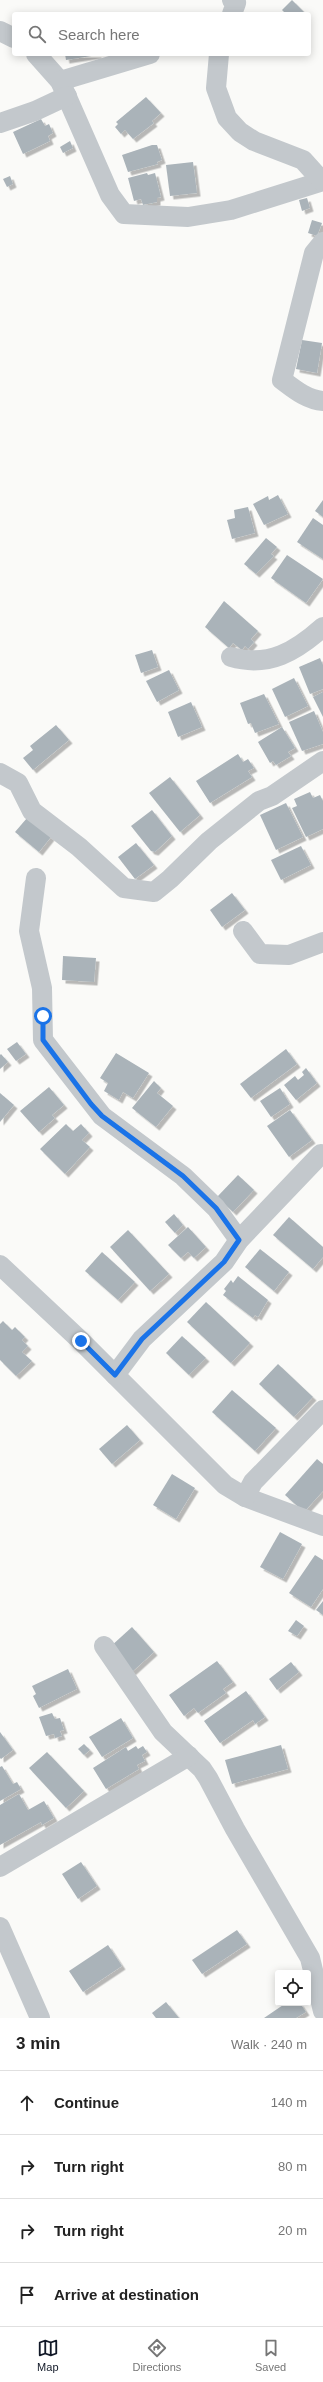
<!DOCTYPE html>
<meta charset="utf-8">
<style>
body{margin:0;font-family:Arial,sans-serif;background:#f2f2f2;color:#222}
.controls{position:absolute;right:12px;bottom:12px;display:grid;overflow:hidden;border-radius:4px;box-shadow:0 2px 10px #0003}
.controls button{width:36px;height:36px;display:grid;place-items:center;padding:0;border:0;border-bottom:1px solid #e0e0e0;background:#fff;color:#222;font:20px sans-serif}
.stop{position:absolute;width:12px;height:12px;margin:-9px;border:3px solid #1a73e8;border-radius:50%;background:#fff}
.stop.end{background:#1a73e8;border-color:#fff;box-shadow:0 1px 4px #0008}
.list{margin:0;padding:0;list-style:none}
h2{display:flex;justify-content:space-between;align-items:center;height:52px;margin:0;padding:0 16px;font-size:17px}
h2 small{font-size:13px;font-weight:400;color:#767676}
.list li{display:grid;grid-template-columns:26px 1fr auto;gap:12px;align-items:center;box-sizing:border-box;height:64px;padding:0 16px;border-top:1px solid #e0e0e0}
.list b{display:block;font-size:15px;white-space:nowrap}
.list em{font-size:13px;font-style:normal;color:#767676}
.icon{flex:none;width:22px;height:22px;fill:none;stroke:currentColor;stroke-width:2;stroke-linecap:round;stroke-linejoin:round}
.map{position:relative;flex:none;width:323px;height:2018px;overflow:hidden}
.search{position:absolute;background:#fff;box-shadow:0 2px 10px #0003;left:12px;right:12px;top:12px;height:44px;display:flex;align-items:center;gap:10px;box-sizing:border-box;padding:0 14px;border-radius:4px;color:#767676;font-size:15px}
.sheet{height:308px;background:#fff}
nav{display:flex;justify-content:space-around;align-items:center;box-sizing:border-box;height:56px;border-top:1px solid #e0e0e0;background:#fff;font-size:11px;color:#767676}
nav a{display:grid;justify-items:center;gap:2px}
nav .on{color:#111827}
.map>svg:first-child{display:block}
.building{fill:#aab3b9;filter:url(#shadow)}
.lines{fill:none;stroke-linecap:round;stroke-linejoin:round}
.minor{stroke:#c3c8cc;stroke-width:20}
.route{stroke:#1a73e8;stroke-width:5}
</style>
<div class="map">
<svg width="323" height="2018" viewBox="0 0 323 2018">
<defs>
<filter id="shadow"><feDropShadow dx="3.5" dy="3.5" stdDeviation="0" flood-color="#0004"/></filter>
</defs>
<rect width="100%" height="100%" fill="#fafaf8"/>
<g class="building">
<polygon points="292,0 306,14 286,14 282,10"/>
<polygon points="65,54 98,54 98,55 66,60"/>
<polygon points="146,97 161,113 152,121 154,123 133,139 125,130 121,134 115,127 118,124 116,122"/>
<polygon points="41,119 45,126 49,124 53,133 48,136 50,141 23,154 13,132"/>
<polygon points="70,141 73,148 63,153 60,147"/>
<polygon points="152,145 157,145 162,160 157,162 158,164 128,172 122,155"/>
<polygon points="193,162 197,193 170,196 166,165"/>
<polygon points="147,173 148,175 155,173 161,197 157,198 157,202 143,205 141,199 134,201 128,178"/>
<polygon points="10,176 13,184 7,187 3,179"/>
<polygon points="307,198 310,208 302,211 299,200"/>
<polygon points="312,220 322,223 317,236 308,233"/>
<polygon points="302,340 322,343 317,373 296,369"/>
<polygon points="278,495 288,514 264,525 253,504 268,496 269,500"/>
<polygon points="323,500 323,517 315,511"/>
<polygon points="248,507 255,533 232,539 227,520 235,518 234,510"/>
<polygon points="313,518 323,525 323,559 297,542"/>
<polygon points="266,538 277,547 271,554 274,556 256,574 244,564"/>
<polygon points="287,555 323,579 306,603 271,578"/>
<polygon points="224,601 258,631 251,639 254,642 248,649 245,646 242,650 233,643 229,648 205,627"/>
<polygon points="152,650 158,667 141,673 135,655"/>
<polygon points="320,658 323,665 323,689 310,694 299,667"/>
<polygon points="169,670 179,690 157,702 146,681"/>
<polygon points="294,678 308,706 285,717 272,689"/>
<polygon points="323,692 323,717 313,697"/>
<polygon points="264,694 279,724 255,733 251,723 248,724 240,703"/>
<polygon points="191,702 202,727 178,737 168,712"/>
<polygon points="314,711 323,732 323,744 302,751 289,722"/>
<polygon points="56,725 69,740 33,770 23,758 33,750 30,746"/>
<polygon points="282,727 295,748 288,752 291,756 276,765 273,761 270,763 258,742"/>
<polygon points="238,754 243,762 248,759 254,768 248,771 252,777 210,803 196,781"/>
<polygon points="170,777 200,815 180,832 149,793"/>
<polygon points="310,792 313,798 320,795 323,801 323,829 306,837 292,808 297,806 294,799"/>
<polygon points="286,803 303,837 276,850 260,815"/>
<polygon points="152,810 172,836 155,852 151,851 131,826"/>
<polygon points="27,818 51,837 39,852 15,832"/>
<polygon points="136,843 154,865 135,879 118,857"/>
<polygon points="301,846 311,865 281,880 271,860"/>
<polygon points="232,893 245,910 222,927 210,910"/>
<polygon points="63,956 96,958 94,982 62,980"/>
<polygon points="17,1042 26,1054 16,1061 7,1049"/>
<polygon points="286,1049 297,1064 251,1098 240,1084"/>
<polygon points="116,1053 149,1073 133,1098 123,1092 119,1100 104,1091 108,1083 100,1078"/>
<polygon points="1,1054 8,1062 0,1069 0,1055"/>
<polygon points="306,1068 317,1083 296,1100 284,1085 295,1076 298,1080 304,1075 302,1072"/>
<polygon points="154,1081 161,1088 157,1093 173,1106 156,1127 132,1108"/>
<polygon points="49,1087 64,1105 52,1115 55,1118 39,1132 20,1111"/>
<polygon points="280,1088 290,1104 271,1117 260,1101"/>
<polygon points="0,1093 14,1105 0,1122"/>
<polygon points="290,1110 312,1140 289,1157 267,1126"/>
<polygon points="66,1124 73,1131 81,1124 89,1133 82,1140 90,1147 65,1174 40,1149"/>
<polygon points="238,1175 254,1190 233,1212 217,1197"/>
<polygon points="174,1214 183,1225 175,1233 165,1222"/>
<polygon points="289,1217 323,1247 323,1257 313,1269 273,1235"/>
<polygon points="188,1227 206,1247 194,1258 188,1252 181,1258 168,1245"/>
<polygon points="128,1230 169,1274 150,1291 110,1247"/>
<polygon points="260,1249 289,1272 274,1291 245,1267"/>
<polygon points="102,1252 135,1282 118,1300 85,1271"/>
<polygon points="238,1276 268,1300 258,1317 255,1315 253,1318 223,1295 226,1291 224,1289 231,1280 233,1283"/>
<polygon points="206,1302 250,1343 231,1363 187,1322"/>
<polygon points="3,1321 12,1330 15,1327 25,1337 22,1340 28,1346 22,1352 32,1361 16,1376 0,1360 0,1324"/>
<polygon points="182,1336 206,1358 189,1375 166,1353"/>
<polygon points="278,1364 313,1397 294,1417 259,1384"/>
<polygon points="232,1390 276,1428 255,1451 212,1412"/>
<polygon points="127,1425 140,1440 112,1464 99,1449"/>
<polygon points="317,1459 323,1464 323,1491 304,1512 285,1495"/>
<polygon points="172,1474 195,1488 176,1519 153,1505"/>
<polygon points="280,1532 302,1544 283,1579 260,1567"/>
<polygon points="315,1555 323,1560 323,1589 311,1607 289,1593"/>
<polygon points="323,1601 323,1615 316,1610"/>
<polygon points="296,1620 304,1626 297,1636 288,1631"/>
<polygon points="132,1627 154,1652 132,1672 110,1647"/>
<polygon points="217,1661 233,1682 223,1689 226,1693 198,1713 194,1708 184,1716 169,1695"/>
<polygon points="291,1662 299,1672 277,1690 269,1679"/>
<polygon points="68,1669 77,1689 39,1708 33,1696 36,1694 32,1686"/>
<polygon points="246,1691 265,1717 255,1724 253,1720 220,1743 204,1721"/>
<polygon points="52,1713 55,1719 60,1718 64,1730 60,1731 62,1736 55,1738 54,1734 46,1736 39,1717"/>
<polygon points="121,1718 133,1738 102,1757 89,1737"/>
<polygon points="0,1732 13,1750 1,1759 0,1758"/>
<polygon points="84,1744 90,1750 84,1755 78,1749"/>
<polygon points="281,1745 288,1769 232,1784 225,1760"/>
<polygon points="136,1746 138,1749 143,1746 147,1752 142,1755 145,1761 137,1765 139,1769 106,1789 93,1768 126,1747 128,1751"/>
<polygon points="47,1752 84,1791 66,1808 29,1768"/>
<polygon points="2,1766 13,1784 17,1782 21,1789 0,1801 0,1767"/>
<polygon points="19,1794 28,1810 44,1801 54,1818 42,1825 41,1822 0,1845 0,1805"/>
<polygon points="81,1862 97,1886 78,1899 62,1874"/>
<polygon points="237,1930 247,1944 202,1974 192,1960"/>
<polygon points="108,1945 122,1966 83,1992 69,1971"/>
<polygon points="166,2002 179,2018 156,2018 152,2013"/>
<polygon points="286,2003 300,2003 306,2012 296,2018 264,2018"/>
</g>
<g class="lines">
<g class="minor">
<polyline points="232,14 236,3 232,0"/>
<polyline points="0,31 14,38"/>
<polyline points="36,54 60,81 110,195 124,214 188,217 231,210 323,181"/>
<polyline points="219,54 216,88 227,118 240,132 254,141 303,160 322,181"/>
<polyline points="60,81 150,54"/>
<polyline points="0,123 35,111 67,96"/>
<path d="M323 242 314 253 282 380C294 389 307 400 323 401"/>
<path d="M231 657C269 668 296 651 323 627"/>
<polyline points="0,773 18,783 32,811 79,847 124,888 154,892 170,879 209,841 259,801 272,796 323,761"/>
<polyline points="36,878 29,931 42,988 43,1040 102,1116 183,1176 216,1208 239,1240"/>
<polyline points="243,931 260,954 289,955 323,942"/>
<polyline points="0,1265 81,1341 225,1485 245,1497 323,1526"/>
<polyline points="115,1375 142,1339 224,1262 239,1240 321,1154"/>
<polyline points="245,1497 253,1482 323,1410"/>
<polyline points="104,1646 163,1732 202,1769 208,1778 235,1829 310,1958 323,2011"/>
<polyline points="0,1867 189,1756"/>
<polyline points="0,1927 40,2018"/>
</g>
</g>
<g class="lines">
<polyline class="route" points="43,1016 43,1040 91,1104 102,1116 183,1176 216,1208 239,1240 224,1262 142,1339 115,1375 81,1341"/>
</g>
</svg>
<div class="controls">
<button><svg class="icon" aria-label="locate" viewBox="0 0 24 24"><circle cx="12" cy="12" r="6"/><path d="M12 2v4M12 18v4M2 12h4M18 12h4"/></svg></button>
</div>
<div class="stop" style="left:43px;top:1016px"></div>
<div class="stop end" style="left:81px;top:1341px"></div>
<div class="search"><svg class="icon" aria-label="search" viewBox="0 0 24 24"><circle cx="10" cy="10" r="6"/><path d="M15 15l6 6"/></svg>Search here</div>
</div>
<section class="sheet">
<h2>3 min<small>Walk · 240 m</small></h2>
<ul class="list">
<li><svg class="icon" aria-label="ahead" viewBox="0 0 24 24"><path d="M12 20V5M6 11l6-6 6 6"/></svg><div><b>Continue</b></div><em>140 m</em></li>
<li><svg class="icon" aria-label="right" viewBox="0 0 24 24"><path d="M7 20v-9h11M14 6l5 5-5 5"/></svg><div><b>Turn right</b></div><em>80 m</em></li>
<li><svg class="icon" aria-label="right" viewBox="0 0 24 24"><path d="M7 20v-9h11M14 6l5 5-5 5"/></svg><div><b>Turn right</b></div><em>20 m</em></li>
<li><svg class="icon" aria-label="arrive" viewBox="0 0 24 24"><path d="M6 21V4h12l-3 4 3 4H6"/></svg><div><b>Arrive at destination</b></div></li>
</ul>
</section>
<nav>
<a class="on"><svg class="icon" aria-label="map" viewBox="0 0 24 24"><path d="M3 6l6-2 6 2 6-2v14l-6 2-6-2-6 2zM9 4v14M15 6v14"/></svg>Map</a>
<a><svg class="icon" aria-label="directions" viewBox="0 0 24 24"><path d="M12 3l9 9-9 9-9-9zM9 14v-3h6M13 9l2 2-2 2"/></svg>Directions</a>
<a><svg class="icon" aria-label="saved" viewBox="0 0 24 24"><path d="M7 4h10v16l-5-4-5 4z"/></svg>Saved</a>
</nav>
